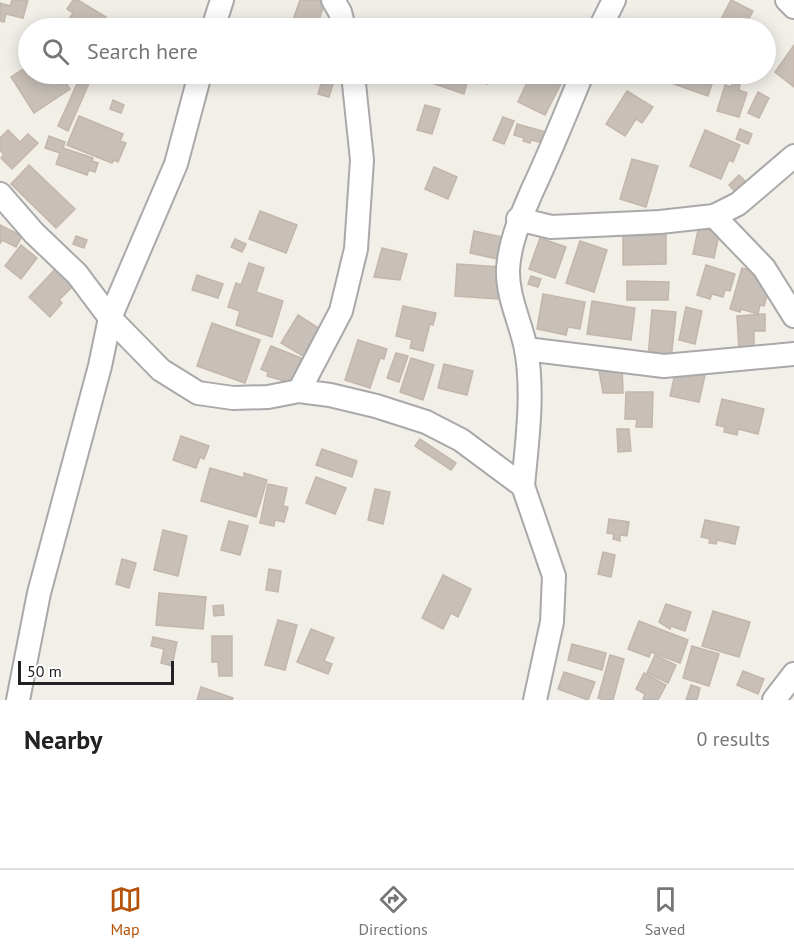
<!DOCTYPE html>
<style>
body{margin:0;font-family:"PT Sans",sans-serif;background:#f2f2f2;color:#222}
.scale{position:absolute;left:18px;bottom:15px;width:156px;box-sizing:border-box;padding-left:6px;border:3px solid #222;border-top:0;font-size:16px;line-height:21px;white-space:nowrap;color:#222;-webkit-text-stroke:4px #fff;paint-order:stroke}
.list{margin:0;padding:0;list-style:none}
h2{display:flex;justify-content:space-between;align-items:center;height:78px;margin:0;padding:0 24px;font-size:26px}
h2 small{font-size:20px;font-weight:400;color:#767676}
.icon{flex:none;width:33px;height:33px;fill:none;stroke:currentColor;stroke-width:2;stroke-linecap:round;stroke-linejoin:round}
.map{position:relative;flex:none;width:794px;height:700px;overflow:hidden}
.search{position:absolute;background:#fff;box-shadow:0 3px 15px #0003;left:18px;right:18px;top:18px;height:66px;display:flex;align-items:center;gap:15px;box-sizing:border-box;padding:0 21px;border-radius:33px;color:#767676;font-size:22px}
.sheet{height:168px;background:#fff}
nav{display:flex;justify-content:space-around;align-items:center;box-sizing:border-box;height:84px;border-top:2px solid #e0e0e0;background:#fff;font-size:16px;color:#767676}
nav a{display:grid;justify-items:center;gap:3px}
nav .on{color:#b45309}
.map>svg:first-child{display:block}
.building{fill:#c7bfb8;stroke:#c4b6ab;stroke-width:1.5}
.lines{fill:none;stroke-linecap:round;stroke-linejoin:round}
.street-casing{stroke:#a9a9a9;stroke-width:26}
.street{stroke:#fff;stroke-width:22}
</style>
<div class="map">
<svg width="794" height="700" viewBox="0 0 794 700">
<rect width="100%" height="100%" fill="#f2efe9"/>
<g class="building">
<polygon points="12,0 28,0 23,18 6,14 4,22 0,21 0,3 10,6"/>
<polygon points="73,0 78,0 106,17 99,28 63,28 73,13 67,9"/>
<polygon points="300,0 326,0 316,28 290,28"/>
<polygon points="731,0 753,11 744,28 729,28 719,23"/>
<polygon points="135,19 146,22 144,28 133,28"/>
<polygon points="398,19 431,28 396,28"/>
<polygon points="794,45 794,87 775,72"/>
<polygon points="28,66 28,74 44,74 46,77 52,74 60,74 70,89 34,113 11,77"/>
<polygon points="111,74 125,74 123,81 110,77"/>
<polygon points="324,74 336,74 329,97 318,94"/>
<polygon points="435,74 464,74 463,78 468,79 464,94 432,83"/>
<polygon points="477,74 493,74 487,84 475,80"/>
<polygon points="531,74 566,74 545,115 518,102"/>
<polygon points="678,74 715,75 708,96 674,84"/>
<polygon points="81,75 91,79 68,131 58,126"/>
<polygon points="733,82 740,84 739,90 747,93 739,117 717,111 725,85 731,87"/>
<polygon points="627,91 653,107 642,123 636,119 625,136 606,124"/>
<polygon points="758,92 769,98 759,118 748,113"/>
<polygon points="113,100 124,105 121,113 110,109"/>
<polygon points="425,105 440,109 432,134 417,130"/>
<polygon points="79,116 123,134 120,141 126,143 118,162 114,160 112,163 67,145"/>
<polygon points="503,117 514,121 504,144 493,140"/>
<polygon points="517,124 546,132 543,143 531,140 530,143 523,141 524,138 514,135"/>
<polygon points="740,129 752,134 748,144 736,139"/>
<polygon points="8,130 20,142 28,134 38,143 12,169 1,158 4,155 0,150 0,138"/>
<polygon points="705,130 740,145 733,162 729,160 721,179 690,166"/>
<polygon points="49,136 65,142 63,148 93,158 92,161 98,163 95,172 89,170 87,175 56,164 60,153 45,148"/>
<polygon points="632,159 658,166 646,207 620,199"/>
<polygon points="29,165 75,209 56,228 11,184"/>
<polygon points="434,167 457,177 448,199 425,189"/>
<polygon points="739,175 748,184 737,194 729,185"/>
<polygon points="260,211 297,225 286,253 249,239"/>
<polygon points="700,221 721,226 714,258 693,254"/>
<polygon points="0,225 22,236 16,247 2,240 0,244"/>
<polygon points="474,231 507,238 502,260 470,253"/>
<polygon points="666,235 666,264 623,265 623,236"/>
<polygon points="76,236 87,240 84,248 73,244"/>
<polygon points="540,238 566,247 555,278 529,269"/>
<polygon points="235,239 246,244 242,252 231,247"/>
<polygon points="580,241 607,250 594,292 566,283"/>
<polygon points="21,245 37,258 21,279 5,266"/>
<polygon points="382,248 407,254 400,280 374,277"/>
<polygon points="249,263 264,268 256,292 283,301 272,337 236,325 240,311 228,307 236,283 241,285"/>
<polygon points="457,264 500,267 498,299 455,296"/>
<polygon points="59,265 77,282 59,300 62,303 50,317 29,297"/>
<polygon points="706,265 735,274 730,291 725,290 723,297 712,294 710,299 697,295"/>
<polygon points="742,268 764,275 760,286 769,288 764,306 760,305 758,314 741,309 740,312 730,309"/>
<polygon points="197,275 223,284 218,298 192,290"/>
<polygon points="531,276 541,279 538,287 528,284"/>
<polygon points="627,281 669,282 668,300 627,300"/>
<polygon points="543,294 585,302 580,329 568,327 566,335 537,329"/>
<polygon points="592,301 635,308 631,340 587,334"/>
<polygon points="403,306 436,313 433,325 430,324 423,351 410,348 412,340 396,336"/>
<polygon points="686,307 702,311 695,344 679,340"/>
<polygon points="652,310 676,312 671,360 648,358"/>
<polygon points="765,314 765,331 754,331 754,350 739,351 737,316"/>
<polygon points="298,315 320,329 309,345 314,348 308,359 281,343"/>
<polygon points="212,323 260,340 245,383 197,366"/>
<polygon points="358,340 387,349 384,359 380,358 370,388 345,380"/>
<polygon points="271,346 301,358 291,383 267,376 268,372 261,369"/>
<polygon points="396,353 408,356 399,382 387,378"/>
<polygon points="411,358 434,365 423,400 400,392"/>
<polygon points="444,364 473,371 467,395 438,388"/>
<polygon points="622,364 623,393 603,393 598,365"/>
<polygon points="676,369 705,375 699,402 670,396"/>
<polygon points="626,392 653,392 652,427 636,427 637,419 625,419"/>
<polygon points="722,399 764,409 758,434 738,429 737,435 724,432 725,427 716,425"/>
<polygon points="617,429 629,429 631,451 618,452"/>
<polygon points="181,436 209,446 204,459 200,457 196,468 173,460"/>
<polygon points="420,439 456,463 451,470 415,446"/>
<polygon points="322,449 357,461 352,477 316,465"/>
<polygon points="210,468 244,478 244,473 267,480 256,517 201,501"/>
<polygon points="316,477 346,488 335,514 306,503"/>
<polygon points="268,484 287,488 283,506 288,507 284,522 275,520 274,526 260,523"/>
<polygon points="375,489 390,492 383,524 368,520"/>
<polygon points="609,519 629,522 627,536 620,535 620,541 613,539 614,534 607,533"/>
<polygon points="705,520 739,527 735,544 717,540 716,544 709,543 710,539 701,537"/>
<polygon points="229,521 248,526 240,555 221,550"/>
<polygon points="163,530 187,536 178,576 154,570"/>
<polygon points="603,552 615,555 611,577 598,574"/>
<polygon points="122,559 136,563 129,588 116,584"/>
<polygon points="269,569 281,571 278,592 266,590"/>
<polygon points="443,575 471,589 458,617 451,613 443,629 422,618"/>
<polygon points="159,593 206,597 203,629 156,625"/>
<polygon points="666,604 691,612 685,631 671,626 670,629 659,622"/>
<polygon points="223,605 224,615 214,616 213,606"/>
<polygon points="713,611 750,622 739,657 702,646"/>
<polygon points="278,620 297,625 285,670 265,665"/>
<polygon points="639,621 688,640 680,663 651,652 649,657 628,649"/>
<polygon points="311,629 334,638 324,661 332,664 328,674 297,662"/>
<polygon points="212,636 232,636 232,676 219,676 218,662 212,662"/>
<polygon points="153,637 177,642 172,666 161,663 164,649 151,646"/>
<polygon points="572,644 606,653 602,670 568,660"/>
<polygon points="692,646 719,654 709,686 683,678"/>
<polygon points="610,655 624,659 613,700 605,700 598,698"/>
<polygon points="655,655 676,665 668,683 647,673"/>
<polygon points="743,671 764,679 758,694 737,685"/>
<polygon points="564,672 595,682 588,700 558,689"/>
<polygon points="644,673 666,685 658,700 646,700 643,699 645,694 636,689"/>
<polygon points="691,685 700,688 697,700 686,700"/>
<polygon points="201,687 233,698 232,700 197,700"/>
</g>
<g class="lines">
<g class="street-casing">
<g id="street">
<polyline points="333,0 340,12 344,28"/>
<polyline points="787,0 794,7"/>
<polyline points="213,28 222,0"/>
<polyline points="600,28 614,0"/>
<polyline points="0,194 34,233 77,274 110,318 161,370 198,393 233,398 268,397 299,391 330,395 376,406 426,422 461,440 523,486 554,576 552,622 535,700"/>
<polyline points="714,216 764,268 794,316"/>
<polyline points="518,219 551,227 660,222 714,216 738,204 794,156"/>
<polyline points="526,349 664,366 794,354"/>
<polyline points="299,391 341,311 356,249 362,160 353,74"/>
<path d="M523 486C527 442 534 393 526 349 521 323 507 297 508 269 510 240 521 217 532 191 550 153 566 113 582 74"/>
<polyline points="18,700 39,593 100,366 110,318 176,164 200,74"/>
<polyline points="774,700 794,674"/>
</g>
</g>
<use href="#street" class="street"/>
</g>
</svg>
<div class="scale">50 m</div>
<div class="search"><svg class="icon" aria-label="search" viewBox="0 0 24 24"><circle cx="10" cy="10" r="6"/><path d="M15 15l6 6"/></svg>Search here</div>
</div>
<section class="sheet">
<h2>Nearby<small>0 results</small></h2>
<ul class="list">
</ul>
</section>
<nav>
<a class="on"><svg class="icon" aria-label="map" viewBox="0 0 24 24"><path d="M3 6l6-2 6 2 6-2v14l-6 2-6-2-6 2zM9 4v14M15 6v14"/></svg>Map</a>
<a><svg class="icon" aria-label="directions" viewBox="0 0 24 24"><path d="M12 3l9 9-9 9-9-9zM9 14v-3h6M13 9l2 2-2 2"/></svg>Directions</a>
<a><svg class="icon" aria-label="saved" viewBox="0 0 24 24"><path d="M7 4h10v16l-5-4-5 4z"/></svg>Saved</a>
</nav>
